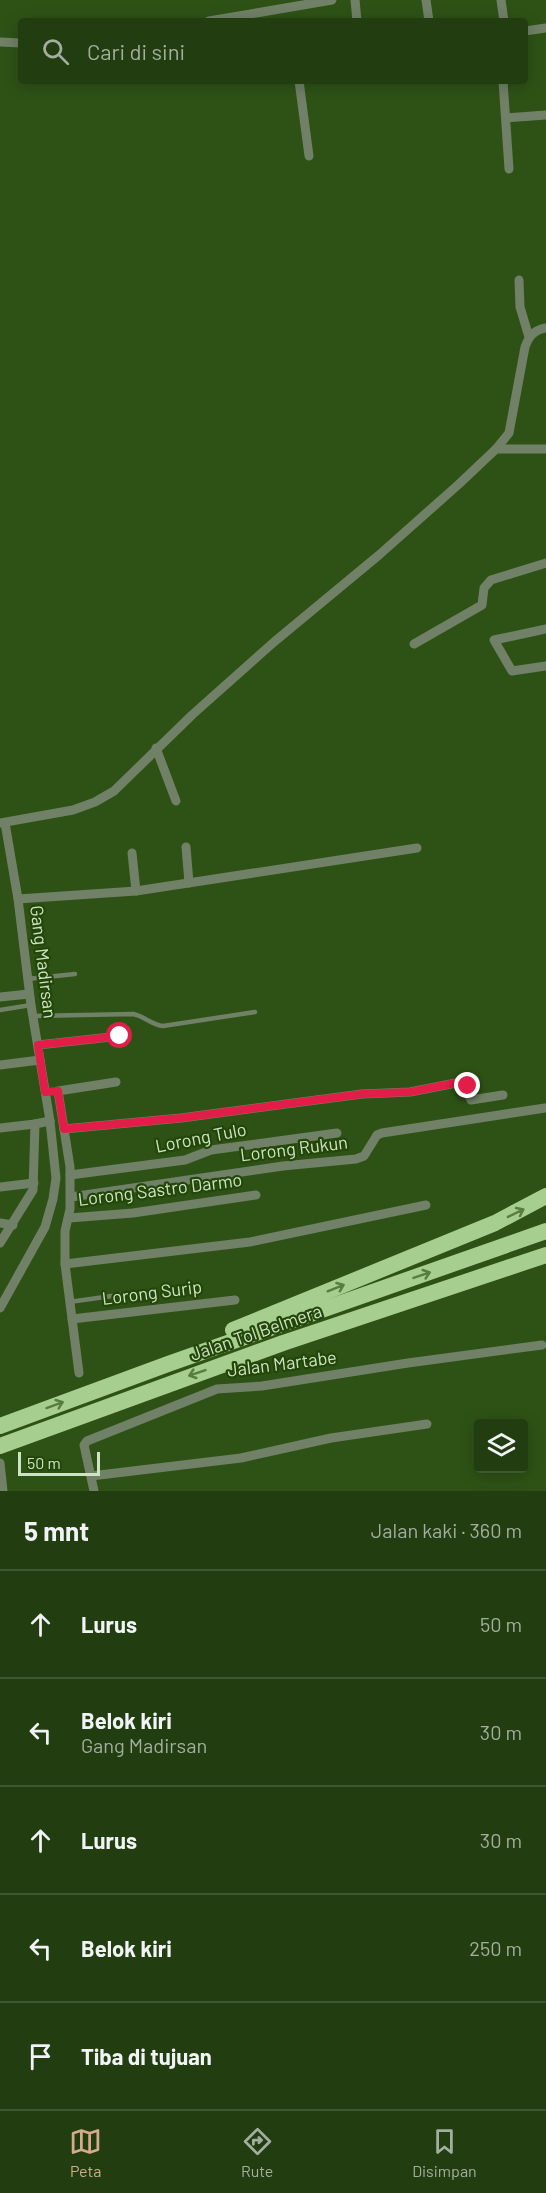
<!DOCTYPE html>
<html lang="id">
<meta charset="utf-8">
<style>
body{margin:0;font-family:Barlow,sans-serif;background:#2e491e;color:#f1f3f6}
.controls{position:absolute;right:18px;bottom:18px;display:grid;overflow:hidden;border-radius:6px;box-shadow:0 3px 15px #0003}
.controls button{width:54px;height:54px;display:grid;place-items:center;padding:0;border:0;border-bottom:2px solid #3f5730;background:#223e10;color:#f1f3f6;font:30px sans-serif}
.scale{position:absolute;left:18px;bottom:15px;width:82px;box-sizing:border-box;padding-left:6px;border:3px solid #cee3c4;border-top:0;font-size:16px;line-height:21px;white-space:nowrap;color:#cee3c4;-webkit-text-stroke:4px #234709;paint-order:stroke}
.stop{position:absolute;width:18px;height:18px;margin:-14px;border:4px solid #e11d48;border-radius:50%;background:#fff}
.stop.end{background:#e11d48;border-color:#fff;box-shadow:0 2px 6px #0008}
.list{margin:0;padding:0;list-style:none}
h2{display:flex;justify-content:space-between;align-items:center;height:78px;margin:0;padding:0 24px;font-size:26px}
h2 small{font-size:20px;font-weight:400;color:#a2ae9f}
.list li{display:grid;grid-template-columns:39px 1fr auto;gap:18px;align-items:center;box-sizing:border-box;height:108px;padding:0 24px;border-top:2px solid #3f5730}
.list b{display:block;font-size:22px;white-space:nowrap}
.list p{margin:0;font-size:20px;white-space:nowrap;color:#a2ae9f}
.list em{font-size:20px;font-style:normal;color:#a2ae9f}
.icon{flex:none;width:33px;height:33px;fill:none;stroke:currentColor;stroke-width:2;stroke-linecap:round;stroke-linejoin:round}
.map{position:relative;flex:none;width:546px;height:1491px;overflow:hidden}
.search{position:absolute;background:#223e10;box-shadow:0 3px 15px #0003;left:18px;right:18px;top:18px;height:66px;display:flex;align-items:center;gap:15px;box-sizing:border-box;padding:0 21px;border-radius:6px;color:#a2ae9f;font-size:22px}
.sheet{height:618px;background:#223e10}
nav{display:flex;justify-content:space-around;align-items:center;box-sizing:border-box;height:84px;border-top:2px solid #3f5730;background:#223e10;font-size:16px;color:#a2ae9f}
nav a{display:grid;justify-items:center;gap:3px}
nav .on{color:#d6ab8b}
.map>svg:first-child{display:block}
.lines{fill:none;stroke-linecap:round;stroke-linejoin:round}
.lane{stroke:#708167;stroke-width:4.5}
.street{stroke:#708167;stroke-width:9}
.highway{stroke:#a5ce8f;stroke-width:16}
.oneway{stroke:#577d3f}
.route{stroke:#e11d48;stroke-width:8}
.labels{text-anchor:middle;stroke-width:4.5;stroke-linejoin:round;paint-order:stroke}
.street-label{font-size:18px;fill:#cee3c4;stroke:#234709}
</style>
<div class="map">
<svg width="546" height="1491" viewBox="0 0 546 1491">
<rect width="100%" height="100%" fill="#2e5216"/>
<g class="lines">
<g class="lane">
<polyline points="27,979 75,974"/>
<polyline points="0,1010 31,1005"/>
<path d="M33 1016 133 1014C144 1016 152 1025 163 1026L255 1012"/>
<polyline points="69,1302 126,1294"/>
</g>
<g class="street">
<polyline points="355,0 357,21"/>
<polyline points="426,0 429,21"/>
<polyline points="501,0 504,21"/>
<polyline points="209,21 332,0"/>
<polyline points="525,31 546,28"/>
<polyline points="0,42 21,43"/>
<polyline points="299,81 309,156"/>
<polyline points="503,81 509,169"/>
<polyline points="506,118 546,115"/>
<polyline points="519,280 520,307 529,337"/>
<polyline points="496,449 546,449"/>
<polyline points="546,629 494,640 512,671 546,666"/>
<polyline points="414,644 482,605 484,588 491,580 546,563"/>
<polyline points="156,748 176,801"/>
<path d="M0 823 73 810 95 802 114 791 192 715 274 642 379 555 459 484 496 449 509 433 525 347C529 336 534 330 546 328"/>
<polyline points="186,847 189,883"/>
<polyline points="132,853 136,891"/>
<polyline points="18,899 136,891 417,848"/>
<polyline points="0,997 29,994"/>
<polyline points="38,1045 120,1036"/>
<polyline points="0,1065 40,1060"/>
<polyline points="0,1128 35,1124"/>
<polyline points="64,1129 181,1118 362,1094 410,1092 461,1082 468,1086 469,1096 471,1100 503,1095"/>
<polyline points="70,1175 185,1160 211,1150 337,1133"/>
<polyline points="0,1187 34,1183"/>
<polyline points="71,1197 283,1166 356,1159 364,1156 377,1135 382,1133 545,1108"/>
<polyline points="69,1218 133,1213 256,1195"/>
<polyline points="0,1223 13,1225"/>
<polyline points="0,1243 33,1190 35,1124 50,1121"/>
<polyline points="65,1264 250,1242 426,1205"/>
<polyline points="0,1308 45,1227 53,1199 56,1178 50,1121 31,1005 18,899 5,823"/>
<polyline points="72,1319 235,1300"/>
<polyline points="79,1373 65,1264 65,1231 70,1209 70,1167 58,1091 116,1082"/>
<polyline points="0,1463 3,1491"/>
<polyline points="91,1476 241,1458 331,1438 427,1424"/>
<polyline points="94,1491 84,1445 87,1441 217,1389 262,1386 408,1363 542,1345"/>
</g>
<g class="highway">
<polyline points="233,1330 495,1223 546,1196"/>
<polyline points="0,1426 168,1364 546,1231"/>
<polyline points="0,1446 283,1343 546,1255"/>
</g>
</g>
<defs><path id="oneway-shaft" d="M-6 0H5M1.5-3L5.5 0L1.5 3" fill="none" stroke-width="1.6" stroke-linecap="round" stroke-linejoin="round" transform="scale(1.5)"/></defs>
<g class="oneway">
<use href="#oneway-shaft" transform="translate(516 1213) rotate(-26)"/>
<use href="#oneway-shaft" transform="translate(422 1275) rotate(-19)"/>
<use href="#oneway-shaft" transform="translate(336 1288) rotate(-22)"/>
<use href="#oneway-shaft" transform="translate(197 1373) rotate(161)"/>
<use href="#oneway-shaft" transform="translate(55 1405) rotate(-20)"/>
</g>
<g class="lines">
<polyline class="route" points="120,1036 38,1045 45,1092 58,1091 64,1129 181,1118 362,1094 410,1092 461,1082 468,1086"/>
</g>
<g class="labels">
<g class="street-label">
<text transform="translate(43 962) rotate(83)" y="6">Gang Madirsan</text>
<text transform="translate(201 1138) rotate(-11)" y="6">Lorong Tulo</text>
<text transform="translate(294 1149) rotate(-7)" y="6">Lorong Rukun</text>
<text transform="translate(160 1190) rotate(-7)" y="6">Lorong Sastro Darmo</text>
<text transform="translate(152 1293) rotate(-7)" y="6">Lorong Surip</text>
<text transform="translate(256 1333) rotate(-19)" y="6">Jalan Tol Belmera</text>
<text transform="translate(282 1364) rotate(-7)" y="6">Jalan Martabe</text>
</g>
</g>
</svg>
<div class="controls">
<button><svg class="icon" aria-label="layers" viewBox="0 0 24 24"><path d="M12 4l9 5-9 5-9-5zM3 14l9 5 9-5"/></svg></button>
</div>
<div class="scale">50 m</div>
<div class="stop" style="left:120px;top:1036px"></div>
<div class="stop end" style="left:468px;top:1086px"></div>
<div class="search"><svg class="icon" aria-label="search" viewBox="0 0 24 24"><circle cx="10" cy="10" r="6"/><path d="M15 15l6 6"/></svg>Cari di sini</div>
</div>
<section class="sheet">
<h2>5 mnt<small>Jalan kaki · 360 m</small></h2>
<ul class="list">
<li><svg class="icon" aria-label="ahead" viewBox="0 0 24 24"><path d="M12 20V5M6 11l6-6 6 6"/></svg><div><b>Lurus</b></div><em>50 m</em></li>
<li><svg class="icon" aria-label="left" viewBox="0 0 24 24"><path d="M17 20v-9H6M10 6l-5 5 5 5"/></svg><div><b>Belok kiri</b><p>Gang Madirsan</p></div><em>30 m</em></li>
<li><svg class="icon" aria-label="ahead" viewBox="0 0 24 24"><path d="M12 20V5M6 11l6-6 6 6"/></svg><div><b>Lurus</b></div><em>30 m</em></li>
<li><svg class="icon" aria-label="left" viewBox="0 0 24 24"><path d="M17 20v-9H6M10 6l-5 5 5 5"/></svg><div><b>Belok kiri</b></div><em>250 m</em></li>
<li><svg class="icon" aria-label="arrive" viewBox="0 0 24 24"><path d="M6 21V4h12l-3 4 3 4H6"/></svg><div><b>Tiba di tujuan</b></div></li>
</ul>
</section>
<nav>
<a class="on"><svg class="icon" aria-label="map" viewBox="0 0 24 24"><path d="M3 6l6-2 6 2 6-2v14l-6 2-6-2-6 2zM9 4v14M15 6v14"/></svg>Peta</a>
<a><svg class="icon" aria-label="directions" viewBox="0 0 24 24"><path d="M12 3l9 9-9 9-9-9zM9 14v-3h6M13 9l2 2-2 2"/></svg>Rute</a>
<a><svg class="icon" aria-label="saved" viewBox="0 0 24 24"><path d="M7 4h10v16l-5-4-5 4z"/></svg>Disimpan</a>
</nav>
